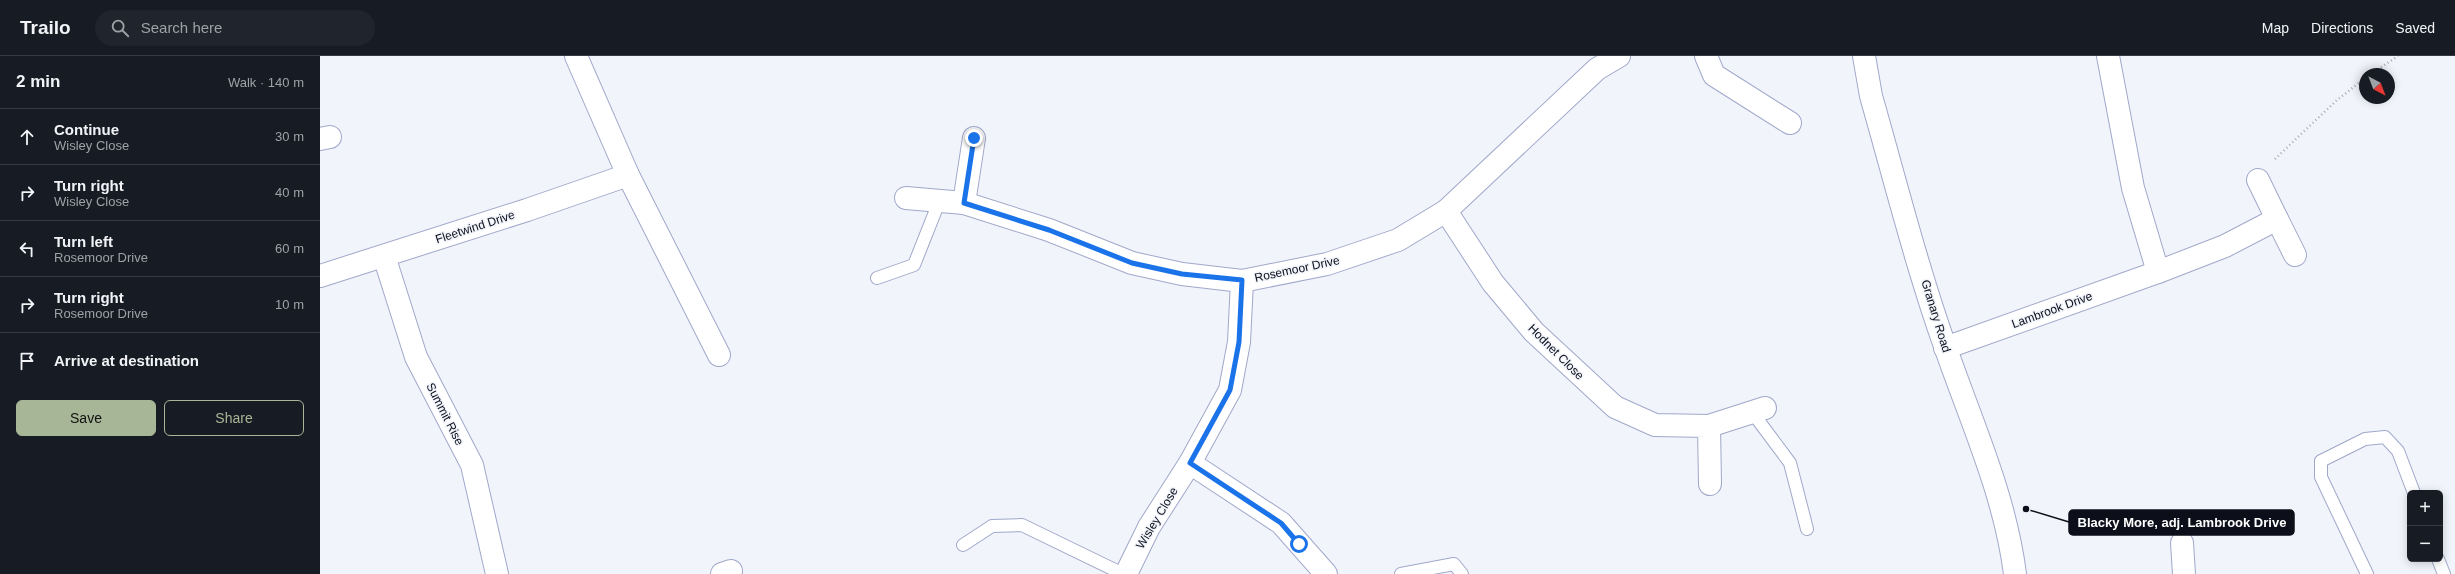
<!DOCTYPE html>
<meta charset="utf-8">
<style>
body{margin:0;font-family:Arial,sans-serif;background:#20242c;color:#f1f3f6}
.controls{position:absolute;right:12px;bottom:12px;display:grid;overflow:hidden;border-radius:6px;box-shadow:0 2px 10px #0003}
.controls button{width:36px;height:36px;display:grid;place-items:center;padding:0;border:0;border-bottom:1px solid #363941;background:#171b24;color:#f1f3f6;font:20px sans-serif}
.compass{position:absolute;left:2039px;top:12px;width:36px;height:36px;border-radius:50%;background:#171b24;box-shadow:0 2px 10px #0003;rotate:138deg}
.stop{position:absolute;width:12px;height:12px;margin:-9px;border:3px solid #1a73e8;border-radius:50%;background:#fff}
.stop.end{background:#1a73e8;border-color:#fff;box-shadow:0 1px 4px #0008}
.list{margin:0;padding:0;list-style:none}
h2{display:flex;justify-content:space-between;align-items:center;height:52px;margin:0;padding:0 16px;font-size:17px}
h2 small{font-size:13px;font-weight:400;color:#9ea1a6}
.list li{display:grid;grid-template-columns:26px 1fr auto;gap:12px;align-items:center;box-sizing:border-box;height:56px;padding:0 16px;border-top:1px solid #363941}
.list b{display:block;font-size:15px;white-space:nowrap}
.list p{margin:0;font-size:13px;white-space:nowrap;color:#9ea1a6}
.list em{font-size:13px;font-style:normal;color:#9ea1a6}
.actions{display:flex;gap:8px;padding:12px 16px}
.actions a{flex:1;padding:9px 0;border:1px solid #a7b696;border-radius:6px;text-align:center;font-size:14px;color:#a7b696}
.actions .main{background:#a7b696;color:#111}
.icon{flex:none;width:22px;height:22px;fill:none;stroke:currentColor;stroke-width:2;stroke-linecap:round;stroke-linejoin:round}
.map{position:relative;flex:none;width:2135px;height:518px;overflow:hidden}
header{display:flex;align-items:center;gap:24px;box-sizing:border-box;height:56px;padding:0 20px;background:#171b24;border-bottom:1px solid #363941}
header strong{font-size:19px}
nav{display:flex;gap:22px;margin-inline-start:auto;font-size:14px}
.search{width:280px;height:36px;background:#20242c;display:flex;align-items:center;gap:10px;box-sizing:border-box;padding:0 14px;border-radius:22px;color:#9ea1a6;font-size:15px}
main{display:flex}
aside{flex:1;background:#171b24}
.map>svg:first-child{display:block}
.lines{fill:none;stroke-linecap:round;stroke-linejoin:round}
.lane-casing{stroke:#a0a8ca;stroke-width:14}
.street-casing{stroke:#a0a8ca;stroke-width:24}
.path{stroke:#abadb5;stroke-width:2.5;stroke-dasharray:1 3;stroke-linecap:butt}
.lane{stroke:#fff;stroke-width:12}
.street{stroke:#fff;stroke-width:22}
.route{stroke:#1a73e8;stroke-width:5}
.labels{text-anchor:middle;stroke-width:3;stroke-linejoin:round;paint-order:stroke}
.street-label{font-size:12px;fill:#0c0f1a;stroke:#f2f4fb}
.leader{fill:none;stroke:#0c0f1a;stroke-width:1.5}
.callout-dot{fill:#0c0f1a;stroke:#f2f4fb;stroke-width:1.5}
.callout{fill:#0c0f1a;stroke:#0c0f1a;stroke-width:1.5}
.callout-label{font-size:13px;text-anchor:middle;font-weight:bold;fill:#fff}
</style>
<header>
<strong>Trailo</strong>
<div class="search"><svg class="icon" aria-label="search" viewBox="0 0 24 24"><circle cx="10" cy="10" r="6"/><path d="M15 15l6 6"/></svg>Search here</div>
<nav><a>Map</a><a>Directions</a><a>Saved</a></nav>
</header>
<main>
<aside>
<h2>2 min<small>Walk · 140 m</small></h2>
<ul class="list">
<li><svg class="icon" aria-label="ahead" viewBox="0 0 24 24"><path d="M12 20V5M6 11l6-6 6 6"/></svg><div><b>Continue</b><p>Wisley Close</p></div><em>30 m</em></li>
<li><svg class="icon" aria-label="right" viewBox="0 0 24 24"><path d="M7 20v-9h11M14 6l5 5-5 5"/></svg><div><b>Turn right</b><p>Wisley Close</p></div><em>40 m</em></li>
<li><svg class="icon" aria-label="left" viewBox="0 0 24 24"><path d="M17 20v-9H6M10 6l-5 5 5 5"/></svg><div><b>Turn left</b><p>Rosemoor Drive</p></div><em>60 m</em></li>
<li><svg class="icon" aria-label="right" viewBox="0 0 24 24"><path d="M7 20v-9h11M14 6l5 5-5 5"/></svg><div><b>Turn right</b><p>Rosemoor Drive</p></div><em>10 m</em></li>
<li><svg class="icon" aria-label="arrive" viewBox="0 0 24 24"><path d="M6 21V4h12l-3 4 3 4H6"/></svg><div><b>Arrive at destination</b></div></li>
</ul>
<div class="actions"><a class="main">Save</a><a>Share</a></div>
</aside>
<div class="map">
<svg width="2135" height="518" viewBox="0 0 2135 518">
<rect width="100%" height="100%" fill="#f2f4fb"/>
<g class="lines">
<g class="lane-casing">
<g id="lane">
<polyline points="557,222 594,209 619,146"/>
<polyline points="1432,356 1470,407 1487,473"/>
<polyline points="643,489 672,470 702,469 803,518"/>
<polyline points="2118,503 2124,518"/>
<polyline points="1081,518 1134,508 1142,518"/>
<polyline points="2047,518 2001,421 2001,405 2045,383 2065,381 2078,395 2094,437"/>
</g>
</g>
<g class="street-casing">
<g id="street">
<polyline points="256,0 308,119 399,299"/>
<polyline points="1386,0 1394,19 1470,67"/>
<path d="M1544 0 1551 40C1575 124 1597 212 1626 293 1652 368 1685 439 1695 518"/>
<polyline points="0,83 10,81"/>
<polyline points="1938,124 1957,163"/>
<polyline points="586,142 644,147 729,174 812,207 862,218 922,225 1007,208 1078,184 1126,155 1277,13 1299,0"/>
<polyline points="644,147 654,82"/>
<polyline points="1126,155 1173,227 1214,276 1295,351 1335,369 1389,370 1390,428"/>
<polyline points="64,200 96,301 152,409 177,518"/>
<polyline points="1838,216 1905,190 1957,163 1975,199"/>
<polyline points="0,220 207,154 308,119"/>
<polyline points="1625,292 1838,216 1813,132 1788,0"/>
<polyline points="1389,370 1445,352"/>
<polyline points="870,407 961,467 1006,518"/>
<polyline points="1862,487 1864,518"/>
<polyline points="402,518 411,515"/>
<polyline points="806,518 829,471 870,407 910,334 919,286 922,225"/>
</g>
</g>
<g class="path">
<polyline points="2051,18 2078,0"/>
<polyline points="1955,103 2016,45 2045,22"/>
</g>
<use href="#lane" class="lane"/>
<use href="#street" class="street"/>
</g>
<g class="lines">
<polyline class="route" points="654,82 644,147 729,174 812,207 862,218 922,224 919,286 910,334 870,407 961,467 979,488"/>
</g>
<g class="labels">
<g class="street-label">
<text transform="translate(155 171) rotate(-18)" y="4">Fleetwind Drive</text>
<text transform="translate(977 213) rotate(-12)" y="4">Rosemoor Drive</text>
<text transform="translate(1732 254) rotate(-20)" y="4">Lambrook Drive</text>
<text transform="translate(1616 260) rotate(73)" y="4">Granary Road</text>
<text transform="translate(1236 296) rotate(45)" y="4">Hodnet Close</text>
<text transform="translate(125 358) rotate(63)" y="4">Summit Rise</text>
<text transform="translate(837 462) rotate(-59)" y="4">Wisley Close</text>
</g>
</g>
<path class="leader" d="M1706 453L1749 466"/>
<circle class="callout-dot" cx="1706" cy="453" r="4"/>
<rect class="callout" x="1749" y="454" width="225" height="25" rx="4"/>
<g class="callout-label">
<text x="1862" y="471">Blacky More, adj. Lambrook Drive</text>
</g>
</svg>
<div class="controls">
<button>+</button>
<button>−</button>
</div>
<svg class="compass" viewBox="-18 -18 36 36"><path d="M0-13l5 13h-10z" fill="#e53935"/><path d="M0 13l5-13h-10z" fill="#9ea1a6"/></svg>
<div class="stop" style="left:979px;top:488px"></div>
<div class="stop end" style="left:654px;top:82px"></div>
</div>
</main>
